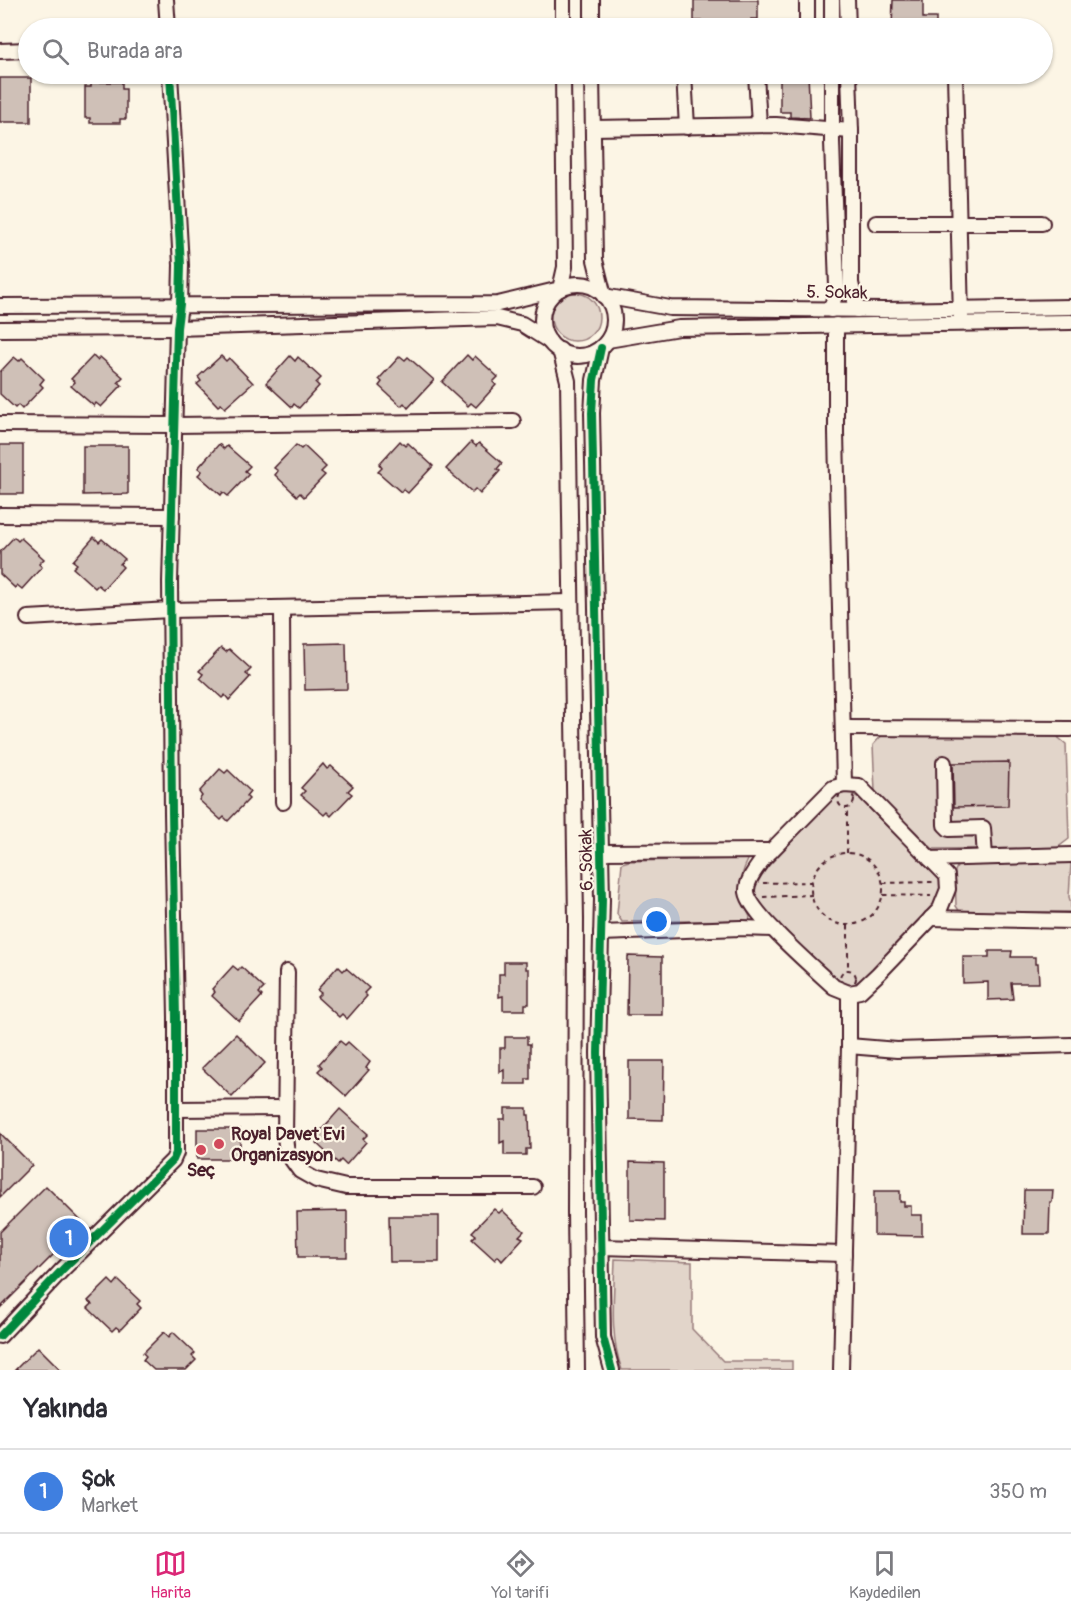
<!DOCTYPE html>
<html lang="tr">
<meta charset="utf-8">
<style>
body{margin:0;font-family:Pangolin,sans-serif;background:#f2f2f3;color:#2b2b33}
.you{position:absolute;left:657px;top:922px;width:21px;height:21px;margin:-15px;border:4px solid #fff;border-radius:50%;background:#1a73e8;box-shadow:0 0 0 9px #1a73e833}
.badge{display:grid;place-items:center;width:39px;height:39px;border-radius:50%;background:#db2777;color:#fff;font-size:20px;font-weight:700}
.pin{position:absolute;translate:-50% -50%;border:3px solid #fff;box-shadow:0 2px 6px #0006}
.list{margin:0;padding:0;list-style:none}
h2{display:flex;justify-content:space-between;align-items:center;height:78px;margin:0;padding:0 24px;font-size:26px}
h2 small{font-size:20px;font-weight:400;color:#7c7c81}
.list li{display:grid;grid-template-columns:39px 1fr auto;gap:18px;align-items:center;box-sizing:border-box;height:84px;padding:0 24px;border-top:2px solid #e1e1e2}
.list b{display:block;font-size:22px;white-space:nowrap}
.list p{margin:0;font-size:20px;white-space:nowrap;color:#7c7c81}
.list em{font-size:20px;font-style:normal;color:#7c7c81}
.icon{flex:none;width:33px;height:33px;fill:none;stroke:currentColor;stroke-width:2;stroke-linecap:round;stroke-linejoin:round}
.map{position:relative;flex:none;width:1071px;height:1370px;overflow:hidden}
.search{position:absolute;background:#fff;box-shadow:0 2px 4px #0004;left:18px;right:18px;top:18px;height:66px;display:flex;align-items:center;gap:15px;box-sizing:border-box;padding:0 21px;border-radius:33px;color:#7c7c81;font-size:22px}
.sheet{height:162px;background:#fff}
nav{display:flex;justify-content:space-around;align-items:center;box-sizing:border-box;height:84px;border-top:2px solid #e1e1e2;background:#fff;font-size:16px;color:#7c7c81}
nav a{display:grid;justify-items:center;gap:3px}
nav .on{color:#db2777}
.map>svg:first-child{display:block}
.green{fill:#e2d5ca;stroke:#967a7a;stroke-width:1.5}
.building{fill:#cfc0b7;stroke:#4a1f2b;stroke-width:1.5}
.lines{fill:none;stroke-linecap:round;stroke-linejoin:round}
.minor-casing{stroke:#4a1f2b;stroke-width:18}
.path{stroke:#4a1f2b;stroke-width:2;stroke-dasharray:4.5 4.5;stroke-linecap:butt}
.minor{stroke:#fcf5e5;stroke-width:14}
.cycleway-casing{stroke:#fcf5e5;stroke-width:11}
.cycleway{stroke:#00873e;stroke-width:8}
.poi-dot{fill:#d1495b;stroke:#fcf5e5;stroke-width:2}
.labels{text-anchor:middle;stroke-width:4.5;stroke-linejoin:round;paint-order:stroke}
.street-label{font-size:18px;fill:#4a1f2b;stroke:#fcf5e5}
.poi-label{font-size:18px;font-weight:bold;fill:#4a1f2b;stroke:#fcf5e5;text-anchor:start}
</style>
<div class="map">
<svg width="1071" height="1370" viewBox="0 0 1071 1370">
<rect width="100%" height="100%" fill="#fcf5e5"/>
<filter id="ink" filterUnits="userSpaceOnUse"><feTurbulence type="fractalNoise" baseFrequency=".0167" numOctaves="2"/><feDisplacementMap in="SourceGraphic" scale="12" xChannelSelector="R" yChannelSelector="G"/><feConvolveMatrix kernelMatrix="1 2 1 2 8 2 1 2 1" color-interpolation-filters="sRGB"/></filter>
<g filter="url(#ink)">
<g class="green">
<circle cx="575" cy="317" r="24"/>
<polygon points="883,734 1055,735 1066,744 1069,839 1057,848 933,849 875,792 873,745"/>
<polygon points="844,791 850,792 860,799 940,880 943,892 938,902 854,988 840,985 758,903 753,893 756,879 833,798"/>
<path d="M745 859 748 860C737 881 739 896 750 917L749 920 622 922 617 914 622 863 629 861Z"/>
<polygon points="1071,863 1069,897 1071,903 1071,912 960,912 956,906 955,871 958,865 961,864"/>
<path d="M615 1259 692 1262V1329L723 1361H792V1370H622C609 1334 614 1297 615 1259Z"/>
</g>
<g class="building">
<polygon points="694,0 758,0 758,19 751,19 752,27 701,28 701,21 694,21"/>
<polygon points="893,0 923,0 923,18 936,18 936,28 892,28"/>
<polygon points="780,74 808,74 810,118 790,117 790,112 780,112"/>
<rect x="0" y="78" width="31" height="44"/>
<polygon points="91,82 122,82 122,89 126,89 126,119 120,119 120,123 90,123 90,118 85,118 85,87 91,87"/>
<polygon points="467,355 472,360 475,356 498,377 493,382 496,385 476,407 471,403 468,406 442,382"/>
<polygon points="93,356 97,360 100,357 123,377 118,382 122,385 101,407 96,403 94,406 71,386 75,382 71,379"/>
<polygon points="221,356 226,361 229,358 253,383 225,408 221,404 218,406 197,384 201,381 198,377"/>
<polygon points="290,356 295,361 298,357 321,378 316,383 319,386 299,408 294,404 292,407 266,383"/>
<polygon points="400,356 405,360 408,357 434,380 408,408 404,403 401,406 379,386 382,382 379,379"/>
<polygon points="14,357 19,361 22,358 44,379 40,384 43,387 22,409 18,405 15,408 0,394 0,372"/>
<polygon points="400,441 405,446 408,443 433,466 408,493 403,489 401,492 378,472 382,468 379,464"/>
<polygon points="471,442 476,446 479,443 502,463 497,469 500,471 480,494 475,489 472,492 446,469"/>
<polygon points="219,444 224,449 227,446 250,466 245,471 249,474 228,496 223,492 221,495 198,475 202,471 198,468"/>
<rect x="0" y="445" width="23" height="49"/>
<polygon points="296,445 301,449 304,446 326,467 321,472 325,475 304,497 300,493 297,496 275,475 278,471 274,468"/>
<polygon points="83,446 128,446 128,494 83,495"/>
<polygon points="14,537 18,541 21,538 44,559 39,564 42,567 22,589 17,585 15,588 0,574 0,552"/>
<polygon points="94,537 99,542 102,539 125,559 120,564 123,567 103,589 98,585 95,588 73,568 77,564 73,561"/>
<polygon points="346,643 347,689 305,690 304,644"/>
<polygon points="221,648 226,652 229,649 251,669 246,674 250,677 229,700 225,695 222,698 200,678 203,674 199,671"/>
<polygon points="1009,762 1008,806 954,807 953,763"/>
<polygon points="323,764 327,769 331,766 353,786 348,791 352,794 331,816 327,812 324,815 301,795 305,791 301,788"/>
<polygon points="220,769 225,773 228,770 250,791 246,796 249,799 228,821 224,817 221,820 199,800 202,796 199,792"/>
<polygon points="989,951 1012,951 1011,957 1035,957 1035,964 1038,964 1039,983 1011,983 1013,999 988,1000 988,982 963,983 963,957 989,957"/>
<polygon points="628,956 662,957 662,1015 627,1015"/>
<polygon points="504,962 526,962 526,969 529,969 529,1004 525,1004 525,1010 503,1010 503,996 499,997 499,974 504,974"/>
<polygon points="233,966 238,970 241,967 264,988 259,993 262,996 239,1021 212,996 215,992 212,989"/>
<polygon points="338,966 343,971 346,968 369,988 364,993 367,996 347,1019 342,1014 339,1017 317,997 321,993 317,990"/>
<polygon points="236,1034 265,1063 232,1097 202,1068"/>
<polygon points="505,1037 527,1037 527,1044 530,1044 530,1079 526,1079 526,1084 504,1084 504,1070 500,1072 500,1048 505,1048"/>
<polygon points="340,1041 345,1045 348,1042 370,1062 366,1068 369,1070 346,1096 318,1071 322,1067 319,1064"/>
<polygon points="629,1061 664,1061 663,1120 629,1119"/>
<polygon points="505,1108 527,1108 527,1115 529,1115 530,1149 526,1149 526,1155 504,1155 504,1141 500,1143 500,1119 505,1119"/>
<polygon points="340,1109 368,1134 363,1139 366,1142 346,1165 341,1160 338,1163 316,1143 319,1139 316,1136"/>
<rect x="197" y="1129" width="43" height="30"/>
<polygon points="0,1133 32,1165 0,1197"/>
<polygon points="630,1162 664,1163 664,1221 630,1220"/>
<polygon points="46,1186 84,1224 0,1308 0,1232"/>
<polygon points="1024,1190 1053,1190 1052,1202 1050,1202 1049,1234 1023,1234"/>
<polygon points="874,1191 900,1191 900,1202 904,1202 904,1206 911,1206 911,1215 922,1215 922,1236 874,1235"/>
<polygon points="494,1209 499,1213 502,1210 524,1231 519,1236 523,1238 502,1261 498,1256 495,1260 472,1239 476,1235 472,1232"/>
<polygon points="347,1211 347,1257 298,1257 297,1212"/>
<polygon points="389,1216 439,1216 439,1262 390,1262"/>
<polygon points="109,1280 114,1285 118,1280 140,1301 137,1304 141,1308 120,1330 116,1327 112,1331 88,1308 92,1304 88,1301"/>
<polygon points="164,1332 169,1337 173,1332 195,1353 192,1356 196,1360 186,1370 154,1370 143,1360 146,1356 143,1353"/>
<polygon points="38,1347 61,1370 15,1370"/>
</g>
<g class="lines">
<g class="minor-casing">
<g id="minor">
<polyline points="166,0 168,28"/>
<polyline points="563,0 563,28"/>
<polyline points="592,0 592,28"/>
<polyline points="807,0 807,28"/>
<polyline points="847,0 848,28"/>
<polyline points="832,28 832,0"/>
<polyline points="0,51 28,50"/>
<polyline points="592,74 595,260 604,296 670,308 884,310 1071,307"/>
<polyline points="684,74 687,127"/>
<polyline points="756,74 759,125"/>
<polyline points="849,74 851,131 851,283 857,310"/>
<polyline points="955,74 961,318"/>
<polyline points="593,128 776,125 851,131"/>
<polyline points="876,223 1042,223"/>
<circle cx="578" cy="320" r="36"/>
<polyline points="0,306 498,304 560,289 565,267 563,74"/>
<polyline points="831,310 837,287 832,142 832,74"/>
<polyline points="836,325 836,433 844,785"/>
<polyline points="0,329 177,328 497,318 522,324 549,341"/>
<polyline points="608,340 679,328 1071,322"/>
<polyline points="601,348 594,380 592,413 602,900 598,1053 603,1337 612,1370"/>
<polyline points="560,350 568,381 576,919 575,1212 577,1370"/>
<polyline points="0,424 174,425 513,421"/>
<polyline points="0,515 172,516"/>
<polyline points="282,608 283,802"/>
<polyline points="28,618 170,610 571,602"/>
<polyline points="843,728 1071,729"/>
<polyline points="944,763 945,825 949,829 983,828 985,857"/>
<path d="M844 785 859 786 947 876 948 889 940 909 878 974 860 991 849 993 834 987C816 970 750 914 747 892 746 880 757 868 763 859L833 788Z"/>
<polyline points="601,852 771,851"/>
<polyline points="930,859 1071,855"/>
<polyline points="931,918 1071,921"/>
<polyline points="601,933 741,928 773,929"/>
<polyline points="287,972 285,1137 287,1153 300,1171 316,1180 346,1187 533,1187"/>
<polyline points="849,1046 897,1050 1071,1045"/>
<polyline points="176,1109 285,1108"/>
<polyline points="601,1247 844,1254"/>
<polyline points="0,1336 61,1271 173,1160 176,1153 176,1017 172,813 170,582 177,328 180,304 181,265 170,74"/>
<polyline points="841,1370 849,1046 849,993"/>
</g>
</g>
<g class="path">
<circle cx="846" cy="800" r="8"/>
<polyline points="847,853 847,808"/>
<circle cx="847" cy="889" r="36"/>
<polyline points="763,883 811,882"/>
<polyline points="883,883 934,882"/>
<polyline points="883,895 931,896"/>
<polyline points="763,897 812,895"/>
<polyline points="848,925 848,970"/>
<circle cx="848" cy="978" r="8"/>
</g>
<use href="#minor" class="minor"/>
<g class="cycleway-casing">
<g id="cycleway">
<polyline points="601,348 594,380 592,413 602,900 598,1053 603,1337 612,1370"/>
<polyline points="0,1336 61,1271 173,1160 176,1153 176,1017 172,813 170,582 177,328 180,304 181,265 170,74"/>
</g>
</g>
<use href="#cycleway" class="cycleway"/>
</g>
</g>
<g class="poi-dot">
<circle cx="219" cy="1144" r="6"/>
<circle cx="201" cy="1150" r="6"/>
</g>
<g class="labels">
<g class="street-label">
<text transform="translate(837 292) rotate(1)" y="6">5. Sokak</text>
<text transform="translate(586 860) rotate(-91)" y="6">6. Sokak</text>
</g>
<g class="poi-label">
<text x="231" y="1140">Royal Davet Evi<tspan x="231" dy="21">Organizasyon</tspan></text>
<text x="201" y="1176" text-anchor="middle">Seç</text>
</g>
</g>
</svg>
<div class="you"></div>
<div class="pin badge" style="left:69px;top:1238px;background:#3f7fe0">1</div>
<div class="search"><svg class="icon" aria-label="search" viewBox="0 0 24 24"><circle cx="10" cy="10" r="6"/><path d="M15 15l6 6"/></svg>Burada ara</div>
</div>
<section class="sheet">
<h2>Yakında<small></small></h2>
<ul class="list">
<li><span class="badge" style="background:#3f7fe0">1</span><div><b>Şok</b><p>Market</p></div><em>350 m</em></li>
</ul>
</section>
<nav>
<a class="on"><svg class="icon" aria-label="map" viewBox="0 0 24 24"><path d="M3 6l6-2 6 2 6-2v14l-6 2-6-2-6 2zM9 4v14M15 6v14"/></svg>Harita</a>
<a><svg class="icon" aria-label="directions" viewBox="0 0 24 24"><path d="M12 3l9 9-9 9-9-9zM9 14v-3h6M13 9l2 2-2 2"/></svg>Yol tarifi</a>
<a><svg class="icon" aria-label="saved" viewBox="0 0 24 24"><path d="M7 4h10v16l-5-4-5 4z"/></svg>Kaydedilen</a>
</nav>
